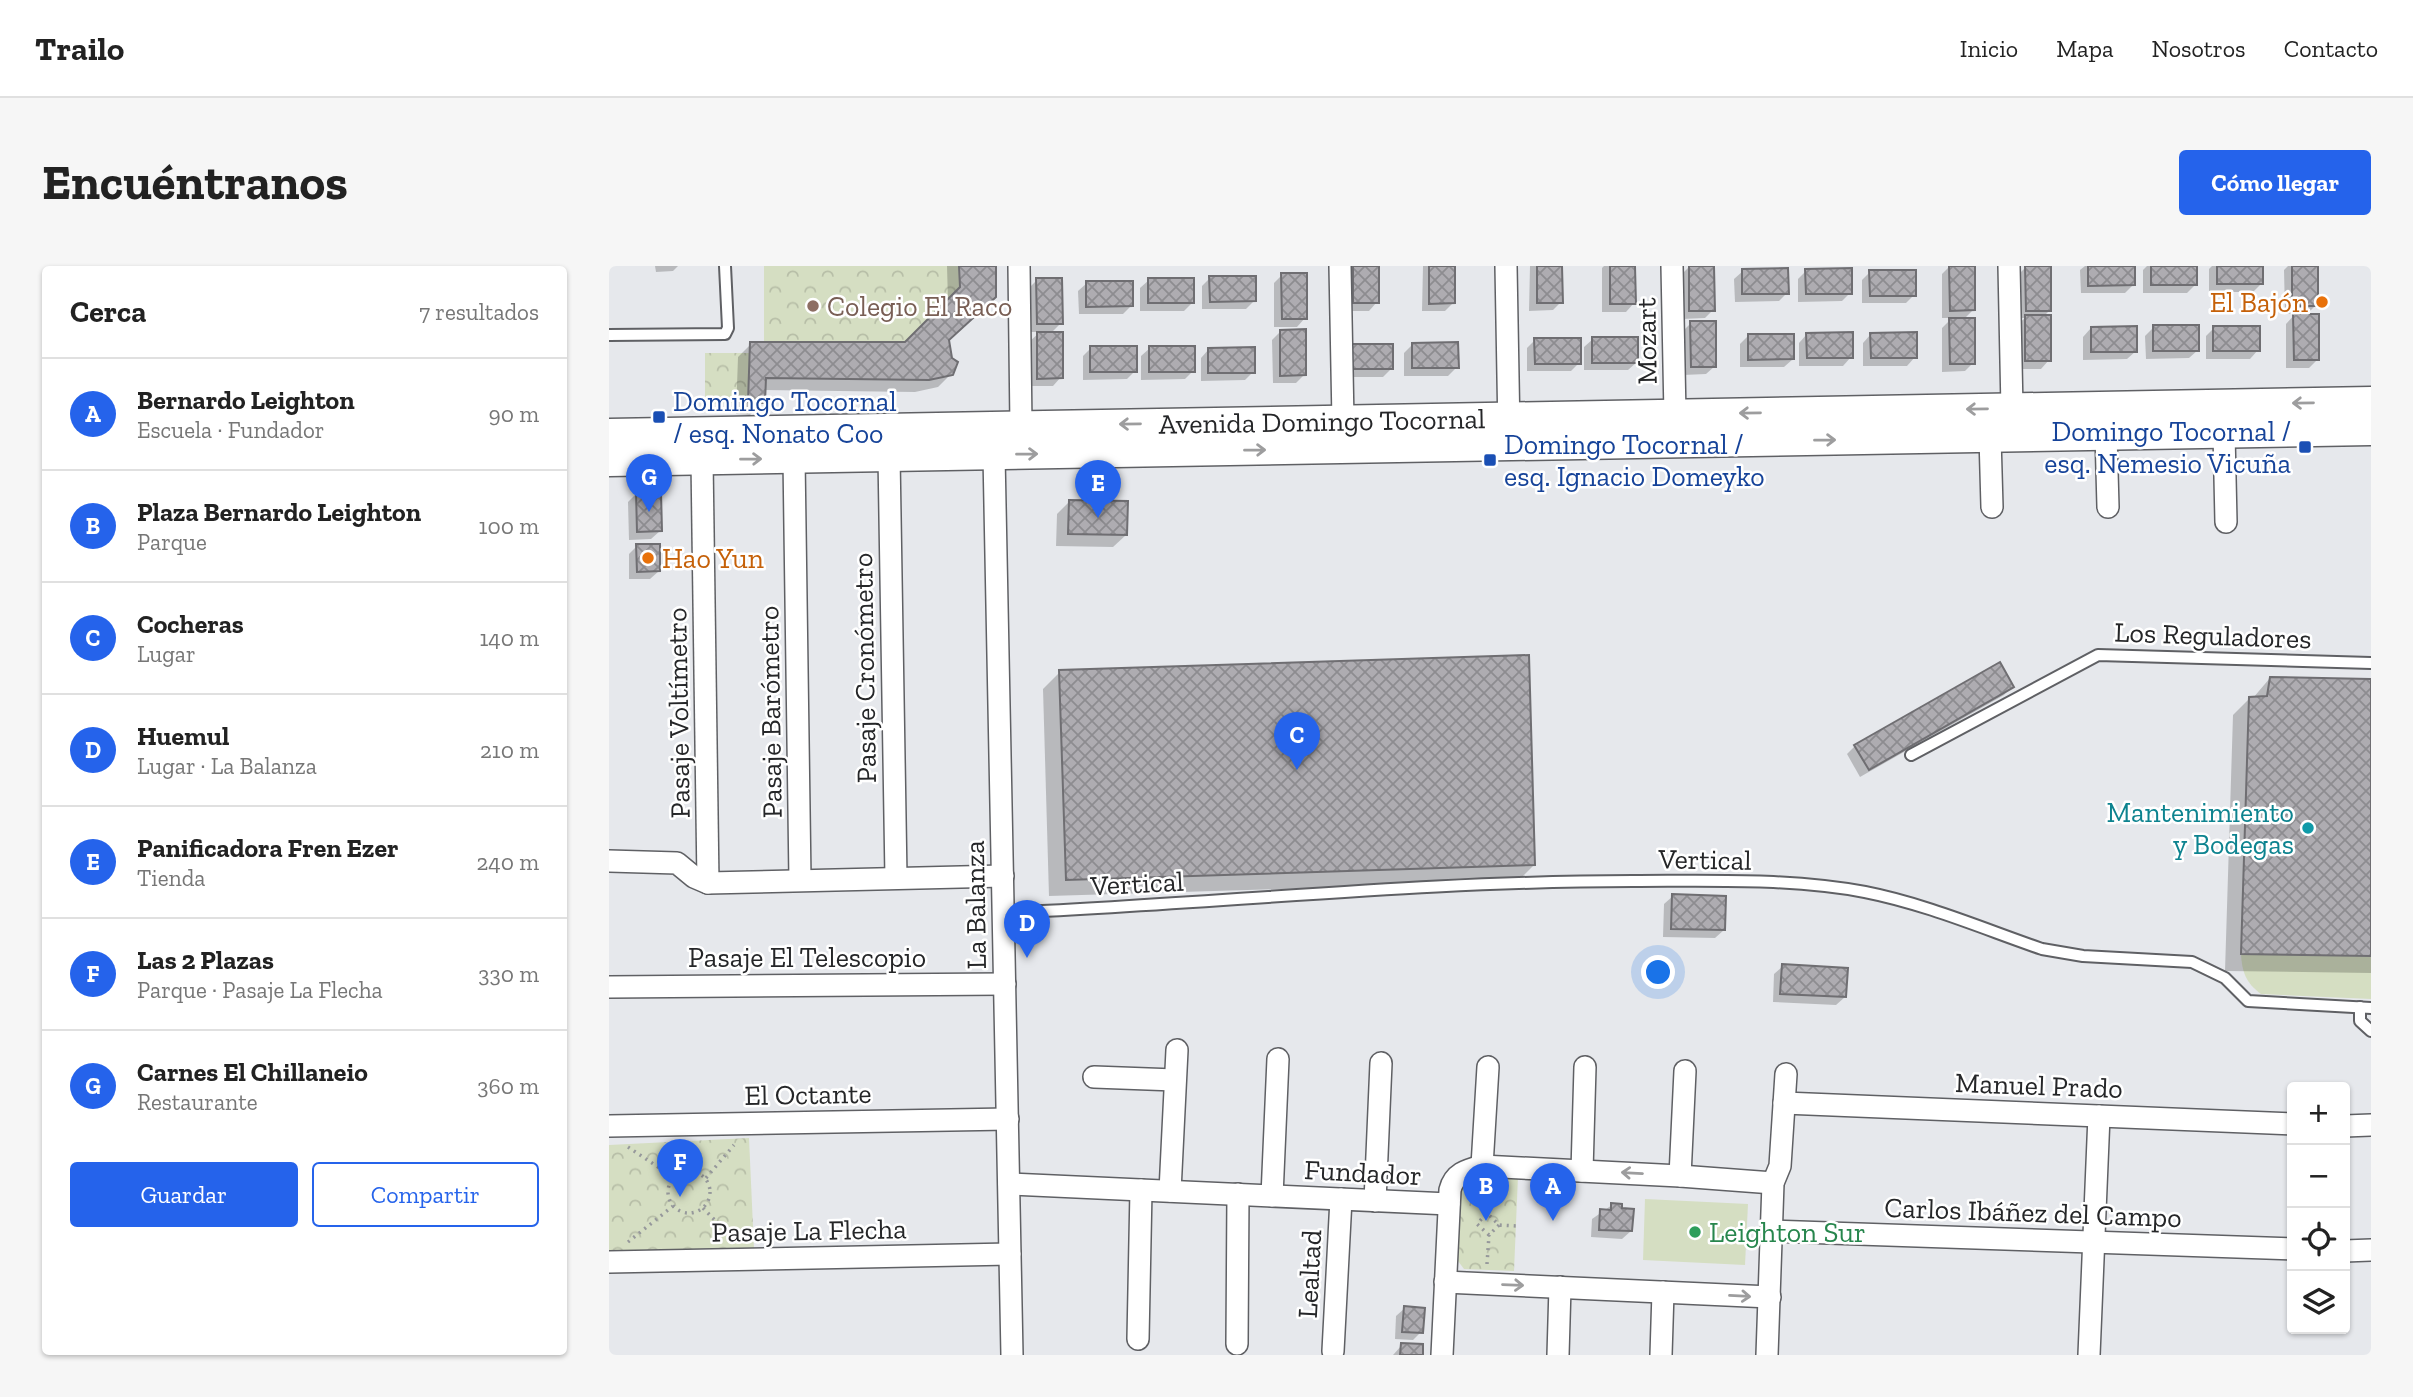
<!DOCTYPE html>
<html lang="es">
<meta charset="utf-8">
<style>
body{margin:0;font-family:"Zilla Slab",serif;background:#f6f6f6;color:#222}
.controls{position:absolute;right:21px;bottom:21px;display:grid;overflow:hidden;border-radius:7px;box-shadow:0 2px 5px #0004}
.controls button{width:63px;height:63px;display:grid;place-items:center;padding:0;border:0;border-bottom:2px solid #e0e0e0;background:#fff;color:#222;font:35px sans-serif}
.you{position:absolute;left:1050px;top:707px;width:24px;height:24px;margin:-18px;border:5px solid #fff;border-radius:50%;background:#1a73e8;box-shadow:0 0 0 10px #1a73e833}
.badge{display:grid;place-items:center;width:46px;height:46px;border-radius:50%;background:#2563eb;color:#fff;font-size:23px;font-weight:700}
.pin{position:absolute;translate:-50% -58px;filter:drop-shadow(0 2px 4px #0008)}
.pin::after{content:'';position:absolute;top:37px;width:24px;height:21px;background:inherit;clip-path:polygon(0 0,100% 0,50% 100%)}
.list{margin:0;padding:0;list-style:none}
h2{display:flex;justify-content:space-between;align-items:center;height:91px;margin:0;padding:0 28px;font-size:30px}
h2 small{font-size:23px;font-weight:400;color:#767676}
.list li{display:grid;grid-template-columns:46px 1fr auto;gap:21px;align-items:center;box-sizing:border-box;height:112px;padding:0 28px;border-top:2px solid #e0e0e0}
.list b{display:block;font-size:26px;white-space:nowrap}
.list p{margin:0;font-size:23px;white-space:nowrap;color:#767676}
.list em{font-size:23px;font-style:normal;color:#767676}
.actions{display:flex;gap:14px;padding:21px 28px}
.actions a{flex:1;padding:16px 0;border:2px solid #2563eb;border-radius:7px;text-align:center;font-size:24px;color:#2563eb}
.actions .main{background:#2563eb;color:#fff}
.icon{flex:none;width:38px;height:38px;fill:none;stroke:currentColor;stroke-width:2;stroke-linecap:round;stroke-linejoin:round}
.map{position:relative;flex:none;width:1762px;height:1089px;overflow:hidden;border-radius:7px}
header{display:flex;align-items:center;gap:42px;box-sizing:border-box;height:98px;padding:0 35px;background:#fff;border-bottom:2px solid #e0e0e0}
header strong{font-size:33px}
nav{display:flex;gap:38px;margin-inline-start:auto;font-size:24px}
.intro{display:flex;align-items:center;justify-content:space-between;box-sizing:border-box;height:168px;padding:0 42px}
h1{margin:0;font-size:49px}
.button{padding:18px 32px;border-radius:7px;background:#2563eb;color:#fff;font-size:24px;font-weight:700}
main{display:flex;gap:42px;padding:0 42px}
aside{flex:1;background:#fff;border-radius:7px;box-shadow:0 2px 5px #0004}
.map>svg:first-child{display:block}
.grass{fill:#d5dec2}
.park{fill:url(#park-crowns)}
.shadow{fill:#0003}
.building{fill:url(#building-cross-hatch);stroke:#6f6e72;stroke-width:2}
.lines{fill:none;stroke-linecap:round;stroke-linejoin:round}
.lane-casing{stroke:#5f6064;stroke-width:14}
.street-casing{stroke:#5f6064;stroke-width:24}
.secondary-casing{stroke:#5f6064;stroke-width:33}
.path{stroke:#96989b;stroke-width:3.5;stroke-dasharray:2 5;stroke-linecap:butt}
.lane{stroke:#fff;stroke-width:10}
.street{stroke:#fff;stroke-width:21}
.secondary{stroke:#fff;stroke-width:30}
.oneway{stroke:#9d9d9e}
.food-dot{fill:#e8710a;stroke:#fff;stroke-width:2.5}
.education-dot{fill:#8d6e63;stroke:#fff;stroke-width:2.5}
.transit-dot{fill:#1a4fb4;stroke:#fff;stroke-width:2.5}
.culture-dot{fill:#0f9aa8;stroke:#fff;stroke-width:2.5}
.leisure-dot{fill:#2e9e5b;stroke:#fff;stroke-width:2.5}
.labels{text-anchor:middle;stroke-width:5;stroke-linejoin:round;paint-order:stroke}
.food-label{font-size:28px;fill:#c56008;stroke:#fff;text-anchor:end}
.education-label{font-size:28px;fill:#785e54;stroke:#fff;text-anchor:start}
.street-label{font-size:28px;fill:#252628;stroke:#fff}
.transit-label{font-size:28px;fill:#164399;stroke:#fff;text-anchor:start}
.culture-label{font-size:28px;fill:#0d838f;stroke:#fff;text-anchor:end}
.leisure-label{font-size:28px;fill:#27864d;stroke:#fff;text-anchor:start}
</style>
<header>
<strong>Trailo</strong>
<nav><a>Inicio</a><a>Mapa</a><a>Nosotros</a><a>Contacto</a></nav>
</header>
<div class="intro"><h1>Encuéntranos</h1><a class="button">Cómo llegar</a></div>
<main>
<aside>
<h2>Cerca<small>7 resultados</small></h2>
<ul class="list">
<li><span class="badge">A</span><div><b>Bernardo Leighton</b><p>Escuela · Fundador</p></div><em>90 m</em></li>
<li><span class="badge">B</span><div><b>Plaza Bernardo Leighton</b><p>Parque</p></div><em>100 m</em></li>
<li><span class="badge">C</span><div><b>Cocheras</b><p>Lugar</p></div><em>140 m</em></li>
<li><span class="badge">D</span><div><b>Huemul</b><p>Lugar · La Balanza</p></div><em>210 m</em></li>
<li><span class="badge">E</span><div><b>Panificadora Fren Ezer</b><p>Tienda</p></div><em>240 m</em></li>
<li><span class="badge">F</span><div><b>Las 2 Plazas</b><p>Parque · Pasaje La Flecha</p></div><em>330 m</em></li>
<li><span class="badge">G</span><div><b>Carnes El Chillaneio</b><p>Restaurante</p></div><em>360 m</em></li>
</ul>
<div class="actions"><a class="main">Guardar</a><a>Compartir</a></div>
</aside>
<div class="map">
<svg width="1762" height="1089" viewBox="0 0 1762 1089">
<defs>
<pattern id="park-crowns" width="20" height="18" patternUnits="userSpaceOnUse" patternTransform="scale(1.75)"><rect width="20" height="18" fill="#d5dec2"/><path d="M2 6a3 3 0 1 1 6 0M12 15a3 3 0 1 1 6 0" fill="none" stroke="#b7bea7"/></pattern>
<pattern id="building-cross-hatch" width="8" height="8" patternUnits="userSpaceOnUse" patternTransform="scale(1.75)"><rect width="8" height="8" fill="#aeacb1"/><path d="M0 0l8 8M0 8l8-8" fill="none" stroke="#8d8c90"/></pattern>
</defs>
<rect width="100%" height="100%" fill="#e6e8ec"/>
<g class="grass">
<path d="M1632 688 1762 690V733L1652 728C1637 717 1633 706 1632 688Z"/>
<polygon points="1036,933 1139,938 1136,999 1034,994"/>
</g>
<g class="park">
<polygon points="155,0 350,0 351,21 296,76 155,76"/>
<polygon points="96,87 141,87 139,136 96,138"/>
<polygon points="140,872 145,983 0,989 0,879"/>
<polygon points="861,908 909,910 905,1005 855,1003 846,991 849,920"/>
</g>
<g class="shadow">
<polygon points="46,0 69,0 64,5 47,6"/>
<polygon points="338,0 385,0 338,74 342,108 329,121 306,126 154,124 154,136 141,149 127,148 129,91 142,78 297,78 339,36"/>
<polygon points="738,0 768,0 768,36 760,45 737,45"/>
<polygon points="814,0 844,0 844,37 836,45 813,45"/>
<polygon points="921,0 952,0 952,36 944,44 920,45"/>
<polygon points="995,0 1025,0 1025,37 1017,46 993,46 993,2"/>
<polygon points="1341,0 1364,0 1364,44 1354,54 1364,97 1356,105 1333,106 1333,62 1343,52 1333,52 1333,8"/>
<polygon points="1476,0 1524,0 1524,19 1516,27 1472,27 1471,4"/>
<polygon points="1538,0 1587,0 1587,18 1578,27 1534,27 1534,4"/>
<polygon points="1603,0 1652,0 1653,17 1644,26 1600,26 1600,3"/>
<polygon points="1679,0 1707,0 1707,39 1696,50 1709,93 1700,102 1677,102 1677,58 1687,47 1676,48 1675,4"/>
<polygon points="1080,1 1104,44 1096,52 1072,53 1072,9"/>
<polygon points="1417,1 1441,44 1434,51 1440,94 1432,103 1409,103 1408,59 1416,52 1409,52 1409,9"/>
<polygon points="1134,5 1178,27 1170,35 1126,36 1125,13"/>
<polygon points="1197,5 1241,27 1233,35 1189,36 1189,13"/>
<polygon points="1261,6 1305,29 1297,37 1253,37 1253,14"/>
<polygon points="673,9 696,52 688,61 665,61 665,17"/>
<polygon points="601,12 645,35 637,43 593,43 593,20"/>
<polygon points="428,14 452,57 441,68 452,111 444,120 421,120 420,76 431,66 420,66 420,22"/>
<polygon points="540,14 583,37 575,45 531,45 531,22"/>
<polygon points="478,17 522,40 514,48 470,48 469,25"/>
<polygon points="1082,57 1106,100 1097,108 1074,109 1074,65"/>
<polygon points="1545,61 1589,84 1580,92 1537,93 1536,70"/>
<polygon points="1482,62 1527,85 1518,93 1474,94 1474,71"/>
<polygon points="1605,62 1649,84 1641,93 1597,93 1597,70"/>
<polygon points="672,65 695,109 687,117 664,117 663,74"/>
<polygon points="1198,68 1242,91 1234,100 1190,100 1190,77"/>
<polygon points="1262,68 1306,91 1298,100 1254,100 1254,77"/>
<polygon points="1139,70 1184,93 1175,101 1131,101 1131,78"/>
<polygon points="984,73 1028,96 1019,104 975,104 975,81"/>
<polygon points="926,74 970,97 962,105 918,105 918,82"/>
<polygon points="804,78 848,101 839,110 795,110 795,87"/>
<polygon points="482,82 526,105 518,113 474,114 474,90"/>
<polygon points="541,82 584,105 576,113 532,114 532,90"/>
<polygon points="600,83 644,106 636,114 592,115 592,92"/>
<polygon points="730,88 783,102 774,111 731,111"/>
<polygon points="27,228 51,265 42,273 20,274 19,236"/>
<polygon points="460,236 517,269 504,281 447,280 448,248"/>
<polygon points="28,280 50,305 41,313 20,313 20,288"/>
<polygon points="451,406 925,599 908,616 440,630 434,423"/>
<polygon points="1661,412 1762,415 1762,707 1616,705 1624,449 1641,432 1644,432"/>
<polygon points="1403,420 1395,429 1251,511 1238,488 1246,480"/>
<polygon points="1064,630 1115,664 1106,672 1054,671 1055,638"/>
<polygon points="1174,700 1236,731 1227,739 1164,736 1165,708"/>
<polygon points="1003,939 1022,965 1013,973 982,971 983,953"/>
<polygon points="796,1042 812,1066 804,1074 786,1073 787,1050"/>
<polygon points="793,1079 812,1089 784,1089"/>
</g>
<g class="building">
<polygon points="350,0 387,0 387,31 340,74 343,92 349,96 344,109 320,114 157,112 156,137 139,136 141,76 296,76 351,21"/>
<rect x="744" y="0" width="26" height="37"/>
<polygon points="820,0 846,0 846,37 820,38"/>
<polygon points="928,0 953,0 954,37 928,37"/>
<polygon points="1001,0 1026,0 1027,38 1001,38"/>
<polygon points="1080,0 1105,0 1106,45 1080,45"/>
<polygon points="1340,0 1366,0 1366,44 1341,45"/>
<polygon points="1416,0 1442,0 1442,45 1417,45"/>
<polygon points="1479,0 1526,0 1526,19 1479,20"/>
<rect x="1542" y="0" width="46" height="19"/>
<rect x="1608" y="0" width="46" height="18"/>
<rect x="1683" y="0" width="26" height="40"/>
<polygon points="1179,2 1180,28 1133,28 1133,3"/>
<polygon points="1243,2 1243,28 1197,28 1196,3"/>
<polygon points="1260,4 1307,4 1307,30 1261,30"/>
<polygon points="672,7 698,7 698,53 673,53"/>
<polygon points="600,10 647,10 647,35 601,36"/>
<polygon points="427,12 453,12 454,58 428,58"/>
<rect x="539" y="12" width="46" height="25"/>
<polygon points="477,15 524,15 524,40 477,41"/>
<polygon points="1684,48 1710,48 1710,94 1685,94"/>
<rect x="1416" y="49" width="26" height="46"/>
<polygon points="1340,52 1366,52 1366,98 1341,98"/>
<polygon points="1081,55 1107,55 1107,101 1082,101"/>
<rect x="1544" y="59" width="46" height="26"/>
<polygon points="1528,60 1528,86 1482,86 1482,61"/>
<rect x="1604" y="60" width="47" height="25"/>
<polygon points="697,63 697,109 671,110 671,64"/>
<polygon points="428,66 454,66 454,112 428,113"/>
<polygon points="1244,66 1244,92 1198,92 1197,67"/>
<polygon points="1308,66 1308,92 1262,92 1261,67"/>
<polygon points="1139,68 1185,68 1185,93 1139,94"/>
<rect x="983" y="71" width="46" height="26"/>
<polygon points="925,72 972,72 972,98 926,98"/>
<polygon points="849,76 850,102 803,102 803,77"/>
<rect x="738" y="78" width="46" height="25"/>
<rect x="481" y="80" width="47" height="26"/>
<rect x="540" y="80" width="46" height="26"/>
<polygon points="646,81 646,107 599,107 599,82"/>
<polygon points="27,226 52,226 53,265 28,266"/>
<polygon points="460,234 519,235 518,269 459,268"/>
<polygon points="27,278 51,278 51,305 28,306"/>
<polygon points="920,389 926,599 457,614 450,404"/>
<polygon points="1391,396 1405,421 1260,504 1245,479"/>
<polygon points="1661,411 1762,413 1762,690 1632,688 1640,431 1658,430"/>
<polygon points="1063,628 1117,630 1116,664 1062,663"/>
<polygon points="1173,698 1239,702 1237,731 1171,728"/>
<polygon points="1002,937 1013,938 1013,942 1025,943 1023,965 990,964 991,943 1002,944"/>
<polygon points="795,1040 816,1042 814,1067 793,1066"/>
<polygon points="792,1077 814,1078 814,1089 791,1089"/>
</g>
<g class="lines">
<g class="lane-casing">
<g id="lane">
<polyline points="0,69 116,68 119,62 116,0"/>
<polyline points="1302,489 1489,389 1762,397"/>
<path d="M395 647C604 638 814 615 1024 615 1101 615 1180 612 1256 626 1317 638 1375 663 1433 683L1474 690 1583 696 1616 712 1639 735 1762 742"/>
<polyline points="1751,741 1751,755 1762,765"/>
</g>
</g>
<g class="street-casing">
<g id="street">
<polyline points="410,0 412,160"/>
<polyline points="731,0 734,155"/>
<polyline points="897,0 900,166"/>
<polyline points="1063,0 1066,149"/>
<polyline points="1400,0 1403,143"/>
<polyline points="1615,167 1617,256"/>
<polyline points="1497,169 1499,241"/>
<polyline points="1381,171 1383,241"/>
<polyline points="385,189 403,1089"/>
<polyline points="280,190 287,612"/>
<polyline points="185,192 191,614"/>
<polyline points="93,194 99,617"/>
<polyline points="0,595 68,597 85,611 99,617 394,610"/>
<polyline points="0,721 396,718"/>
<polyline points="485,811 566,814"/>
<polyline points="1175,837 1683,858"/>
<polyline points="0,860 399,853"/>
<polyline points="1736,860 1762,859"/>
<polyline points="873,900 879,801"/>
<polyline points="973,905 976,801"/>
<polyline points="1071,910 1076,805"/>
<polyline points="400,918 840,938"/>
<polyline points="561,925 568,784"/>
<polyline points="663,930 669,793"/>
<polyline points="766,935 772,797"/>
<polyline points="1163,965 1683,983"/>
<polyline points="1736,985 1762,984"/>
<polyline points="0,996 401,988"/>
<polyline points="836,1016 1161,1031"/>
<polyline points="529,1073 532,924"/>
<polyline points="628,1078 629,928"/>
<polyline points="724,1085 732,933"/>
<path d="M833 1089 841 924C845 907 858 904 873 900L1071 910 1164 917"/>
<polyline points="949,1089 951,1021"/>
<polyline points="1052,1089 1054,1026"/>
<polyline points="1158,1089 1164,917 1171,900 1177,808"/>
<polyline points="1480,1089 1490,850"/>
</g>
</g>
<g class="secondary-casing">
<g id="secondary">
<polyline points="0,168 1762,136"/>
<polyline points="0,195 1762,164"/>
</g>
</g>
<g class="path">
<polyline points="19,881 64,911"/>
<circle cx="80" cy="926" r="21"/>
<polyline points="97,912 125,879"/>
<polyline points="94,942 124,973"/>
<polyline points="878,947 878,921"/>
<polyline points="890,959 880,969 868,958 878,947 890,959 907,960"/>
<polyline points="19,976 64,940"/>
<polyline points="878,998 880,969"/>
</g>
<use href="#lane" class="lane"/>
<use href="#street" class="street"/>
<use href="#secondary" class="secondary"/>
</g>
<defs><path id="oneway-shaft" d="M-6 0H5M1.5-3L5.5 0L1.5 3" fill="none" stroke-width="1.6" stroke-linecap="round" stroke-linejoin="round" transform="scale(1.75)"/></defs>
<g class="oneway">
<use href="#oneway-shaft" transform="translate(1694 137) rotate(179)"/>
<use href="#oneway-shaft" transform="translate(1368 143) rotate(179)"/>
<use href="#oneway-shaft" transform="translate(1141 147) rotate(179)"/>
<use href="#oneway-shaft" transform="translate(521 158) rotate(179)"/>
<use href="#oneway-shaft" transform="translate(1216 174) rotate(-1)"/>
<use href="#oneway-shaft" transform="translate(646 184) rotate(-1)"/>
<use href="#oneway-shaft" transform="translate(418 188) rotate(-1)"/>
<use href="#oneway-shaft" transform="translate(142 193) rotate(-1)"/>
<use href="#oneway-shaft" transform="translate(1023 907) rotate(-177)"/>
<use href="#oneway-shaft" transform="translate(904 1019) rotate(2)"/>
<use href="#oneway-shaft" transform="translate(1131 1030) rotate(3)"/>
</g>
<g class="food-dot">
<circle cx="1713" cy="36" r="7"/>
<circle cx="39" cy="292" r="7"/>
</g>
<circle class="education-dot" cx="204" cy="40" r="7"/>
<g class="transit-dot">
<rect x="43" y="144" width="14" height="14" rx="3.5"/>
<rect x="1689" y="174" width="14" height="14" rx="3.5"/>
<rect x="874" y="187" width="14" height="14" rx="3.5"/>
</g>
<circle class="culture-dot" cx="1699" cy="562" r="7"/>
<circle class="leisure-dot" cx="1086" cy="966" r="7"/>
<g class="labels">
<g class="food-label">
<text x="1699" y="46">El Bajón</text>
<text x="53" y="302" text-anchor="start">Hao Yun</text>
</g>
<g class="education-label">
<text x="218" y="50">Colegio El Raco</text>
</g>
<g class="street-label">
<text transform="translate(1037 75) rotate(-91)" y="10">Mozart</text>
<text transform="translate(713 155) rotate(-1)" y="10">Avenida Domingo Tocornal</text>
<text transform="translate(1604 369) rotate(2)" y="10">Los Reguladores</text>
<text transform="translate(255 402) rotate(-91)" y="10">Pasaje Cronómetro</text>
<text transform="translate(161 446) rotate(-91)" y="10">Pasaje Barómetro</text>
<text transform="translate(69 447) rotate(-91)" y="10">Pasaje Voltímetro</text>
<text transform="translate(1096 593) rotate(1)" y="10">Vertical</text>
<text transform="translate(528 617) rotate(-3)" y="10">Vertical</text>
<text transform="translate(366 639) rotate(-91)" y="10">La Balanza</text>
<text x="198" y="701">Pasaje El Telescopio</text>
<text transform="translate(1430 819) rotate(2)" y="10">Manuel Prado</text>
<text transform="translate(199 828) rotate(-1)" y="10">El Octante</text>
<text transform="translate(754 906) rotate(3)" y="10">Fundador</text>
<text transform="translate(1424 946) rotate(2)" y="10">Carlos Ibáñez del Campo</text>
<text transform="translate(200 964) rotate(-1)" y="10">Pasaje La Flecha</text>
<text transform="translate(700 1008) rotate(-87)" y="10">Lealtad</text>
</g>
<g class="transit-label">
<text x="64" y="145">Domingo Tocornal<tspan x="64" dy="32">/ esq. Nonato Coo</tspan></text>
<text x="1682" y="175" text-anchor="end">Domingo Tocornal /<tspan x="1682" dy="32">esq. Nemesio Vicuña</tspan></text>
<text x="895" y="188">Domingo Tocornal /<tspan x="895" dy="32">esq. Ignacio Domeyko</tspan></text>
</g>
<g class="culture-label">
<text x="1685" y="556">Mantenimiento<tspan x="1685" dy="32">y Bodegas</tspan></text>
</g>
<g class="leisure-label">
<text x="1100" y="976">Leighton Sur</text>
</g>
</g>
</svg>
<div class="controls">
<button>+</button>
<button>−</button>
<button><svg class="icon" aria-label="locate" viewBox="0 0 24 24"><circle cx="12" cy="12" r="6"/><path d="M12 2v4M12 18v4M2 12h4M18 12h4"/></svg></button>
<button><svg class="icon" aria-label="layers" viewBox="0 0 24 24"><path d="M12 4l9 5-9 5-9-5zM3 14l9 5 9-5"/></svg></button>
</div>
<div class="you"></div>
<div class="pin badge" style="left:944px;top:955px">A</div>
<div class="pin badge" style="left:877px;top:955px">B</div>
<div class="pin badge" style="left:688px;top:504px">C</div>
<div class="pin badge" style="left:418px;top:692px">D</div>
<div class="pin badge" style="left:489px;top:252px">E</div>
<div class="pin badge" style="left:71px;top:931px">F</div>
<div class="pin badge" style="left:40px;top:246px">G</div>
</div>
</main>
